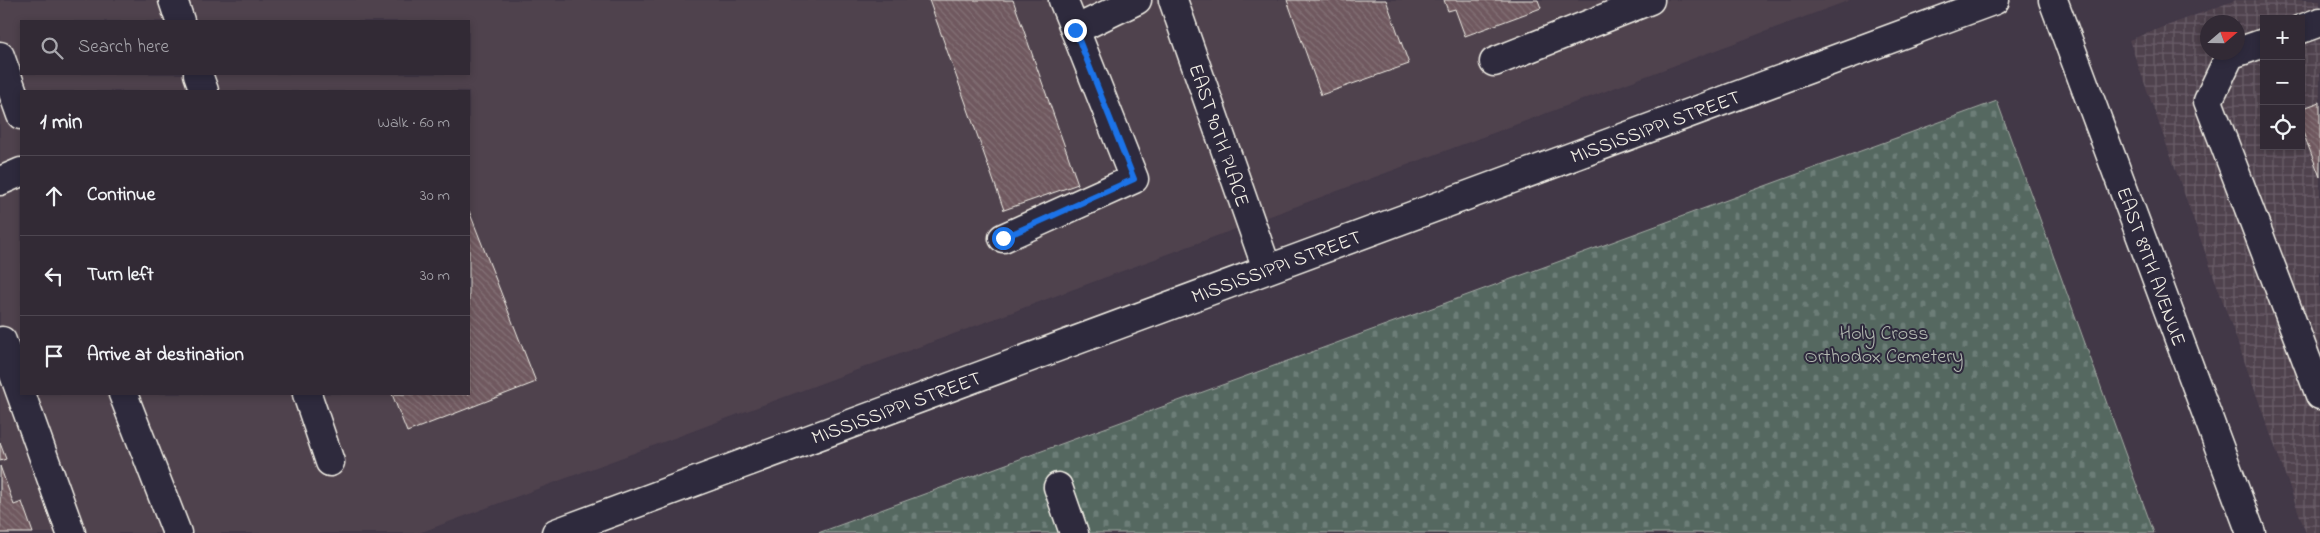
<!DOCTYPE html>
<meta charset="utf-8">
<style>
body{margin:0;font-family:"Indie Flower",sans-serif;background:#3a323d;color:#f1f3f6}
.controls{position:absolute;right:15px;top:15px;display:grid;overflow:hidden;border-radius:0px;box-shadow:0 2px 8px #0003}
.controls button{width:45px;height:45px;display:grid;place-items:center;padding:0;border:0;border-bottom:1px solid #4d4650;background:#322a35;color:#f1f3f6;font:25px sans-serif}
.compass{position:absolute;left:2200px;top:15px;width:45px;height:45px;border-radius:50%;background:#322a35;box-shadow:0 2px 8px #0003;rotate:70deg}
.stop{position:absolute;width:15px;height:15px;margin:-11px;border:4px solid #1a73e8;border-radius:50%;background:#fff}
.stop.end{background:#1a73e8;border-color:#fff;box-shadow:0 1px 5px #0008}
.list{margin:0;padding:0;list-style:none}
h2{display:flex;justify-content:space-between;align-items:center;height:65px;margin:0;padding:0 20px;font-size:21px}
h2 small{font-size:16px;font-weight:400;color:#a8a7ad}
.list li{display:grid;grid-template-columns:32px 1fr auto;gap:15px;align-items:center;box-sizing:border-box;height:80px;padding:0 20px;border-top:1px solid #4d4650}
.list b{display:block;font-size:19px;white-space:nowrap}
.list em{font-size:16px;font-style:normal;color:#a8a7ad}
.icon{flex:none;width:28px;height:28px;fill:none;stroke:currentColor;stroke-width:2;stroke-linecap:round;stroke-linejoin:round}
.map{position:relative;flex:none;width:2320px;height:533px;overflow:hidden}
.search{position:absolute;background:#322a35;box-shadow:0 2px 8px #0003;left:20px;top:20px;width:450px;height:55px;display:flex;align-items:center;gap:12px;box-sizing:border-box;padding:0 18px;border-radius:0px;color:#a8a7ad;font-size:19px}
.panel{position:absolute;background:#322a35;box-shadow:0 2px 8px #0003;left:20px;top:90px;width:450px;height:305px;border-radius:0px}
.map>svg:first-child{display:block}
.built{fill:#50424e;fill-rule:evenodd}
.industrial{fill:url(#industrial-grid);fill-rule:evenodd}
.cemetery{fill:url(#cemetery-stones);stroke:#a4aca4}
.building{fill:url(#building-back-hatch);stroke:#f4f1e8}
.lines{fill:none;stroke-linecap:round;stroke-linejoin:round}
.minor-casing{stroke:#f4f1e8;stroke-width:31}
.minor{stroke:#2f2a3d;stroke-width:28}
.route{stroke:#1a73e8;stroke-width:6}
.labels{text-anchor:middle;stroke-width:4;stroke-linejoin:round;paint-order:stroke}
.street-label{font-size:20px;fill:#f4f1e8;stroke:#2f2a3d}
.park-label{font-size:20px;fill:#b4bab2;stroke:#2f2a3d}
</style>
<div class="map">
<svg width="2320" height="533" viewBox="0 0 2320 533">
<defs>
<pattern id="industrial-grid" width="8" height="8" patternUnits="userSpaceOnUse" patternTransform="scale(1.25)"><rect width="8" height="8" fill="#50424e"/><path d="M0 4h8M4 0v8" fill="none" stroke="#6a5e68"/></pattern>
<pattern id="cemetery-stones" width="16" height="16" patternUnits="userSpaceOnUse" patternTransform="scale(1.25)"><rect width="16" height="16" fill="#546861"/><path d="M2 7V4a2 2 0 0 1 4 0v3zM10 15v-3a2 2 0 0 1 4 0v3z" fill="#6d7e78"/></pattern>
<pattern id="building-back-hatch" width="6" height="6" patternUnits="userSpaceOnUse" patternTransform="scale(1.25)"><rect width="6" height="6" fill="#6f595f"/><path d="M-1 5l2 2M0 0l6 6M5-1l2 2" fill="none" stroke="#847176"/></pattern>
</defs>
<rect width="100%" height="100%" fill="#423847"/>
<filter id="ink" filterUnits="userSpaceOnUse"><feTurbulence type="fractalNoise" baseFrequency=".02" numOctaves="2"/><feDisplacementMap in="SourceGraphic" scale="10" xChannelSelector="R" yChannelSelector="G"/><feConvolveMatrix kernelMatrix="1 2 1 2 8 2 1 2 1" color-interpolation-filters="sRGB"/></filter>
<g filter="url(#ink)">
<path class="built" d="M0 0H1850L419 533H0ZM21 21H469V74H21ZM21 91H469V394H21Z"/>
<path class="industrial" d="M2236 0H2320V533H2306L2129 40ZM2264 19H2301V146H2264ZM2208 22H2238V52H2208Z"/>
<polygon class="cemetery" points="1997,101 2154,533 818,533"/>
<g class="building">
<polygon points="929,0 1013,0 1078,184 1004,210"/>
<polygon points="1287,0 1386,0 1409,64 1321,95"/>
<polygon points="1444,0 1538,0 1541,8 1465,36 1455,9 1448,11"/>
<polygon points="2320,102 2320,177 2301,127 2301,109"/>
<polygon points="469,211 536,382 407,432 392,394 469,394"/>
<polygon points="0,443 6,459 0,461"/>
<polygon points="0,466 14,505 22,502 33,533 0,533"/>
</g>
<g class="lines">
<g class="minor-casing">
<g id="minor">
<polyline points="173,0 180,21"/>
<polyline points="1063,0 1075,30 1137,0"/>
<polyline points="1173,0 1267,269"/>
<polyline points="2053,0 2251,533"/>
<polyline points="2301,29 2320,22"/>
<polyline points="2237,52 2230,55 2208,101 2320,395"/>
<polyline points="2238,52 2264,43"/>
<polyline points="0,56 21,115"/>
<polyline points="1494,62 1650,0"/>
<polyline points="198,74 204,91"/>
<polyline points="0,181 21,172"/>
<polyline points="1003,238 1134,179 1075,30"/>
<polyline points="2,341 71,533"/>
<polyline points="123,394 177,533"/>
<polyline points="307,394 330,462"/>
<polyline points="1058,487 1074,533"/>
<polyline points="556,533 1995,0"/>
</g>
</g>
<use href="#minor" class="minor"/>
</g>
</g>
<g class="lines" filter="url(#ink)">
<polyline class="route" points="1003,238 1134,179 1075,30"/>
</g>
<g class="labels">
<g class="street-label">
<text transform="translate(1655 126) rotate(-20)" y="7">MISSISSIPPI STREET</text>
<text transform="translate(1220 135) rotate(71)" y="7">EAST 90TH PLACE</text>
<text transform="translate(1276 266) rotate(-20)" y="7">MISSISSIPPI STREET</text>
<text transform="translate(2152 266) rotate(70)" y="7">EAST 89TH AVENUE</text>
<text transform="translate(896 407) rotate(-20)" y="7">MISSISSIPPI STREET</text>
</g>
<g class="park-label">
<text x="1884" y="339">Holy Cross<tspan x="1884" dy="23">Orthodox Cemetery</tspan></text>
</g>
</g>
</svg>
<div class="controls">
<button>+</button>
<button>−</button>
<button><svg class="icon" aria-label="locate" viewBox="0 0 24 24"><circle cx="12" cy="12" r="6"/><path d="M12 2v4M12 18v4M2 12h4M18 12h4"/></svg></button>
</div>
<svg class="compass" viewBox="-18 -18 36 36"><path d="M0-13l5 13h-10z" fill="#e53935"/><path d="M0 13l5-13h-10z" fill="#a8a7ad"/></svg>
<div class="stop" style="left:1003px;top:238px"></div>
<div class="stop end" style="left:1075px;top:30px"></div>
<div class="search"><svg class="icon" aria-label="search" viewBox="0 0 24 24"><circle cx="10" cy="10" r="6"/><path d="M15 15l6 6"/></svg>Search here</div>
<section class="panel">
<h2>1 min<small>Walk · 60 m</small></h2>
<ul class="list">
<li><svg class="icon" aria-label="ahead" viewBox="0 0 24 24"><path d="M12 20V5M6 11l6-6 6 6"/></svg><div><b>Continue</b></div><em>30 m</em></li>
<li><svg class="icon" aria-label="left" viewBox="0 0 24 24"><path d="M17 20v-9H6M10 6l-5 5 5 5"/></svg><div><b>Turn left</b></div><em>30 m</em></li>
<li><svg class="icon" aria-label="arrive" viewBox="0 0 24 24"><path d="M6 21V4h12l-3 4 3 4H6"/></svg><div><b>Arrive at destination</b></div></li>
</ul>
</section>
</div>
